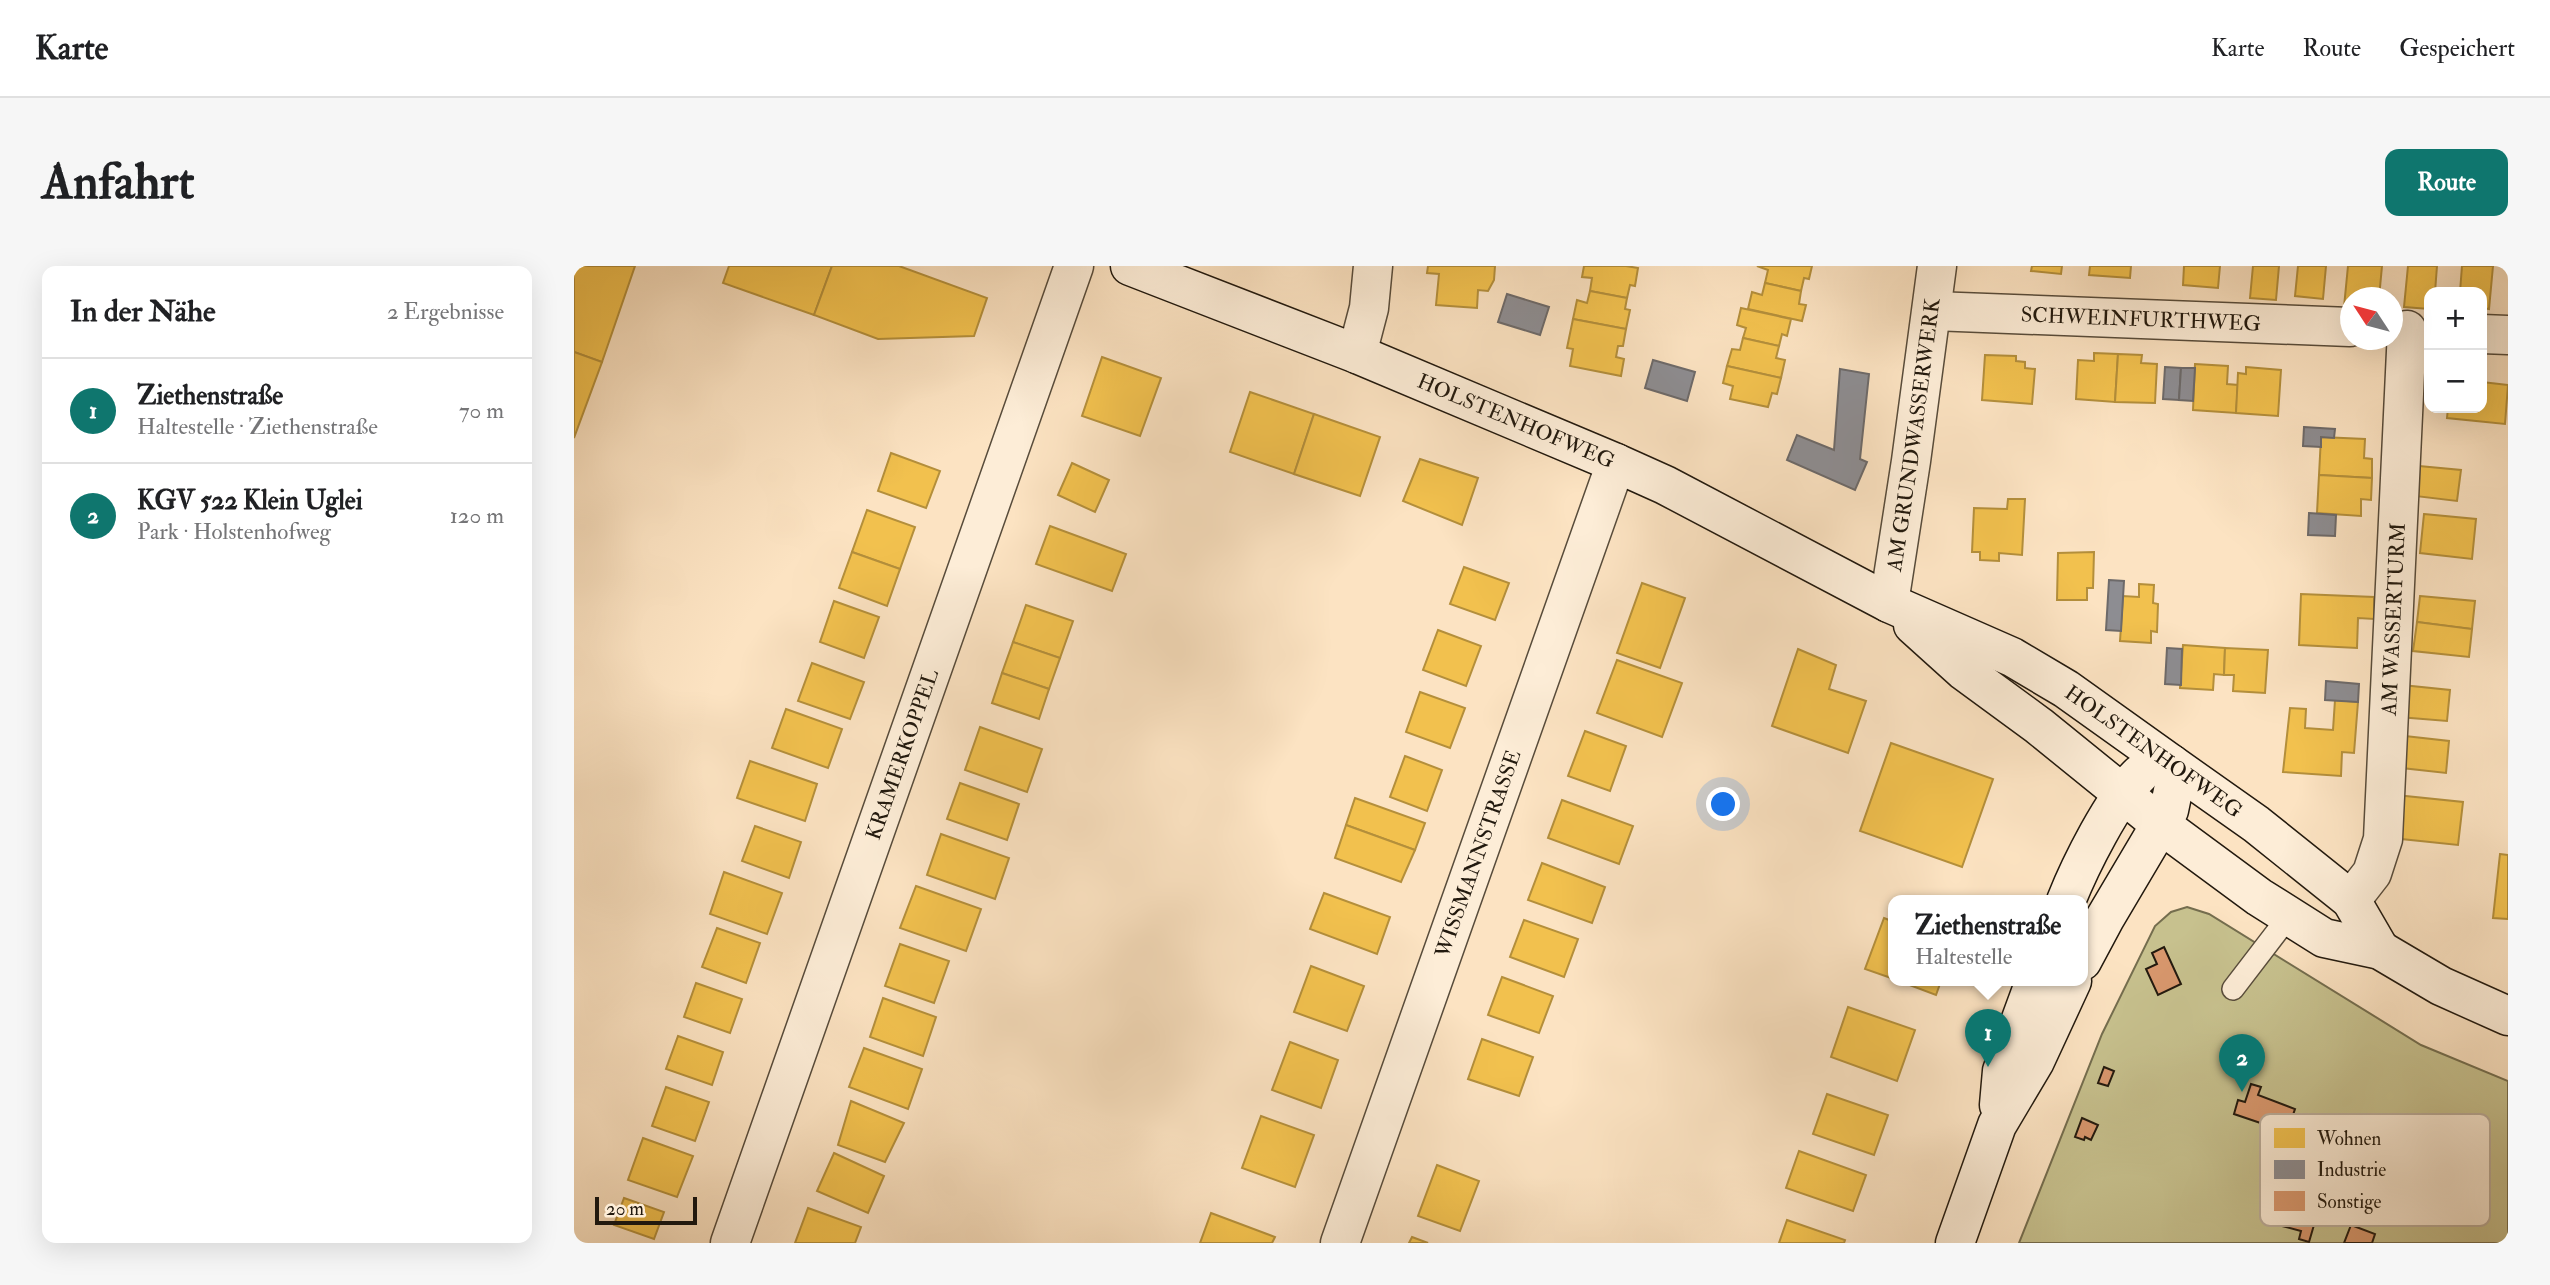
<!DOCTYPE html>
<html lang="de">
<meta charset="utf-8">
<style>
body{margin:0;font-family:"IM FELL Double Pica",serif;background:#f6f6f6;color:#202124}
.controls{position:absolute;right:21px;top:21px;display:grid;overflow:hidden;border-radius:14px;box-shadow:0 7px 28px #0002}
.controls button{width:63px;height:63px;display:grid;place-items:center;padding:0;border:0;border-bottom:2px solid #e0e0e0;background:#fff;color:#202124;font:35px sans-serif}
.compass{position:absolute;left:1766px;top:21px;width:63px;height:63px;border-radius:50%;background:#fff;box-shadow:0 7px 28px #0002;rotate:306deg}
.scale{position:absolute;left:21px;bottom:18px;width:102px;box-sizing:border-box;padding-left:7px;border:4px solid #22190e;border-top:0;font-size:19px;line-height:24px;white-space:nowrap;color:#22190e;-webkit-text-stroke:5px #fdedd7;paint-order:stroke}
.you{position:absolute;left:1150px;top:539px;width:24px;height:24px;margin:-18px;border:5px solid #fff;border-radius:50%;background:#1a73e8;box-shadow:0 0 0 10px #1a73e833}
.badge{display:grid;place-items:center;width:46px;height:46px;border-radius:50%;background:#0f766e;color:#fff;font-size:23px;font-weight:700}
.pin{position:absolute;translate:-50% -58px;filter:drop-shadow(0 2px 4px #0008)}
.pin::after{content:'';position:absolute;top:37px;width:24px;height:21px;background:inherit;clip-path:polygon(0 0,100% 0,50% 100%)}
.popup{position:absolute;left:1314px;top:629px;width:200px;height:91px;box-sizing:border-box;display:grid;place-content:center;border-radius:14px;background:#fff;filter:drop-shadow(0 2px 5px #0005);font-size:23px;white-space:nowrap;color:#757577}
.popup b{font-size:26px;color:#202124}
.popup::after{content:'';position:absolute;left:50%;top:100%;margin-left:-14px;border:14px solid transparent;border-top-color:#fff}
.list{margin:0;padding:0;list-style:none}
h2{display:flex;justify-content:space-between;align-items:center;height:91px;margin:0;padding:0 28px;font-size:30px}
h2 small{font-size:23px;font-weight:400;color:#757577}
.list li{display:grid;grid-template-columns:46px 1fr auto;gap:21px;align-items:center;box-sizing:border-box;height:105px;padding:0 28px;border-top:2px solid #e0e0e0}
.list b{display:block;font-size:26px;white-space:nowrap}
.list p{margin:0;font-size:23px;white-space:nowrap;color:#757577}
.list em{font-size:23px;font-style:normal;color:#757577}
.map{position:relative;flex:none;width:1934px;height:977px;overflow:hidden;border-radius:14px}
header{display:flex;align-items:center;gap:42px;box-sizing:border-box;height:98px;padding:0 35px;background:#fff;border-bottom:2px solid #e0e0e0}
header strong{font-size:33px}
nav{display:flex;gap:38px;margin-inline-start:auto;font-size:24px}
.intro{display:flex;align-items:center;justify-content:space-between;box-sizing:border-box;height:168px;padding:0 42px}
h1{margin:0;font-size:49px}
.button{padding:18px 32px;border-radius:14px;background:#0f766e;color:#fff;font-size:24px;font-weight:700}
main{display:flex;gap:42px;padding:0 42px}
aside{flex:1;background:#fff;border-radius:14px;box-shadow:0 7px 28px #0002}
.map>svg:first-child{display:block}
.green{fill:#c7c18e;stroke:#746d4e;stroke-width:2}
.homes{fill:#f2c14e;stroke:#b48f3b;stroke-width:2}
.industry{fill:#8d8d92;stroke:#6d6a6a;stroke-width:2}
.building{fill:#d9986e;stroke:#22190e;stroke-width:2}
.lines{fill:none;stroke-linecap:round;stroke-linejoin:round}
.lane-casing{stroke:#584c3b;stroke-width:24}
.street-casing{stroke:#584c3b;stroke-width:41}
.secondary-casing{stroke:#22190e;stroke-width:41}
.lane{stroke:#fdedd7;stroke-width:21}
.street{stroke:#fdedd7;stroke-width:38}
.secondary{stroke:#fdedd7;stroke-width:38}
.labels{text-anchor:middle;stroke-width:7;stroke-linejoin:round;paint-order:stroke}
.street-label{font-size:21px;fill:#22190e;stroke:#fdedd7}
.key{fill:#fdedd7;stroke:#bbad9b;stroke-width:2}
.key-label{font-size:19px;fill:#22190e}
</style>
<header>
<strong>Karte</strong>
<nav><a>Karte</a><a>Route</a><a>Gespeichert</a></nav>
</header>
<div class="intro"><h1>Anfahrt</h1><a class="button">Route</a></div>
<main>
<aside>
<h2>In der Nähe<small>2 Ergebnisse</small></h2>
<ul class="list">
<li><span class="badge">1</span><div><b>Ziethenstraße</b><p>Haltestelle · Ziethenstraße</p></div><em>70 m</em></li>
<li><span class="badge">2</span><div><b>KGV 522 Klein Uglei</b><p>Park · Holstenhofweg</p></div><em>120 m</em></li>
</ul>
</aside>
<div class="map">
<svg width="1934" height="977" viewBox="0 0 1934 977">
<rect width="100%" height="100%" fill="#fce3c2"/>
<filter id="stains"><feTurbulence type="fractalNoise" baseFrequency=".00286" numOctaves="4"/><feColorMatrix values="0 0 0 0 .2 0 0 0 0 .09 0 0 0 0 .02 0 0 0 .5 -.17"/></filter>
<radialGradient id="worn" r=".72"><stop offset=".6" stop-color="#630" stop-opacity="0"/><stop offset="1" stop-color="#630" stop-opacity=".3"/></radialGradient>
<polygon class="green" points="1613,641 1635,648 1847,779 1934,815 1934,977 1445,977 1528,768 1581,660 1597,646"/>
<g class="homes">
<polygon points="0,0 61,0 28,96 0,86"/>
<polygon points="155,0 258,0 240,49 149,17"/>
<polygon points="258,0 325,0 413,32 400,70 304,73 240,49"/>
<polygon points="854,0 921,0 920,14 914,25 904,24 903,42 862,39 865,8 853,7"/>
<polygon points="1010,0 1052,0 1064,2 1061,20 1056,19 1053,32 1016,25 1018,12 1008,11"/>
<polygon points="1183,0 1238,0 1235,13 1230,12 1227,25 1191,17 1194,4"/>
<polygon points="1458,0 1488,0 1487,8 1457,5"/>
<polygon points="1516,0 1557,0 1556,12 1515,9"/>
<polygon points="1610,0 1646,0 1644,22 1609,19"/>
<polygon points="1679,0 1705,0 1702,34 1676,32"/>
<polygon points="1724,0 1752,0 1749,33 1721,30"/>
<polygon points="1774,0 1808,0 1805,32 1776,32 1776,42 1770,41"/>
<polygon points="1834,0 1863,0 1861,26 1855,26 1855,43 1830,41"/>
<polygon points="1888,0 1919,0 1915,43 1908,42 1908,26 1886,26"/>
<polygon points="1191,17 1227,25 1225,38 1232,39 1228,55 1174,43 1178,26 1188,29"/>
<polygon points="1016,25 1053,32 1051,43 1056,44 1052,63 999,53 1003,34 1013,37"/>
<polygon points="1167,42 1217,53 1213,70 1208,68 1205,80 1169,72 1172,62 1163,59"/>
<polygon points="999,53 1052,63 1049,80 1044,80 1042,91 1050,93 1047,110 996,100 999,83 993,82"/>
<polygon points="1169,72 1205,80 1202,92 1211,94 1207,112 1153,100 1158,83 1166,84"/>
<polygon points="0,86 28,96 0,172"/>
<polygon points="1520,87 1544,88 1541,136 1502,133 1504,94 1520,95"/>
<polygon points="1544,88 1568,89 1567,97 1583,98 1581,137 1541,136"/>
<polygon points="1411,89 1442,90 1442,95 1451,96 1451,102 1461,103 1458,138 1408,134"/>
<polygon points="528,91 587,112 566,170 508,150"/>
<polygon points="1621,98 1654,100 1653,118 1664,119 1662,147 1619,144"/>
<polygon points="1153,100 1207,112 1203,128 1198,127 1194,141 1156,133 1159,120 1149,117"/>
<polygon points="1672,101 1707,104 1704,150 1662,147 1664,107 1672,108"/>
<polygon points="1908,116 1934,119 1931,158 1873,152 1874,142 1908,142"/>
<polygon points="676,126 740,148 720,208 656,186"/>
<polygon points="740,148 806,171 786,230 720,208"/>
<polygon points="1747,171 1791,173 1790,192 1798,193 1798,212 1745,209"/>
<polygon points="317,187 366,205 352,242 304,225"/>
<polygon points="846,193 904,212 888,259 829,235"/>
<polygon points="498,197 535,214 521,246 484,229"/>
<polygon points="1845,200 1887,204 1883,235 1841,230"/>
<polygon points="1745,209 1798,212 1797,234 1787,233 1787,250 1743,247"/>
<polygon points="1434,233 1451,233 1448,289 1425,287 1425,295 1406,294 1406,286 1398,286 1400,242 1433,243"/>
<polygon points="293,244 341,261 326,303 278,286"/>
<polygon points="1850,248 1902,253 1898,293 1846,287"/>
<polygon points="476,260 552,288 538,325 462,298"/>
<polygon points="278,286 326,303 313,340 265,322"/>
<polygon points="1520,286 1519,322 1513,322 1513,334 1483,334 1484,287"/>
<polygon points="890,301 935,317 921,354 876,338"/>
<polygon points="1068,317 1111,332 1086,402 1043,387"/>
<polygon points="1565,318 1580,319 1579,337 1584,338 1583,366 1577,365 1577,377 1546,375 1549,330 1565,331"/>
<polygon points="1727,328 1800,331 1800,353 1784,352 1783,382 1725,379"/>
<polygon points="1846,330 1901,335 1898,363 1843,356"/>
<polygon points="260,335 305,351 290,392 246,376"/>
<polygon points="452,339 499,355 486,392 439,376"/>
<polygon points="1843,356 1898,363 1895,391 1839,385"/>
<polygon points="864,364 907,380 892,420 849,404"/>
<polygon points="439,376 486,392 475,423 428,407"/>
<polygon points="1609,379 1651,382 1650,409 1640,408 1639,424 1606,422"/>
<polygon points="1651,382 1694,384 1691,427 1659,425 1660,409 1650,409"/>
<polygon points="1224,383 1262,399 1255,423 1292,435 1274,487 1198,460"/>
<polygon points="1043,394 1108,417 1088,471 1023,447"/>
<polygon points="238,397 290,416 276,453 224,435"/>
<polygon points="428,407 475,423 465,453 418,437"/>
<polygon points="1828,419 1876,424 1873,455 1825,451"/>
<polygon points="846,426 891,442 876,482 832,466"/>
<polygon points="1761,434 1784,436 1780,487 1768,486 1767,510 1709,506 1716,442 1732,443 1731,462 1759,464"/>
<polygon points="212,443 268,463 254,502 198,482"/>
<polygon points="406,461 468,483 453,526 391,504"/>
<polygon points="1011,465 1052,480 1036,525 994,510"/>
<polygon points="1831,470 1875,475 1872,507 1828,502"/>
<polygon points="1317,477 1419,513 1388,601 1286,565"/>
<polygon points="831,490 868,504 853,545 816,531"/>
<polygon points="176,495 243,518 231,555 163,532"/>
<polygon points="386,517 445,538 433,574 373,553"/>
<polygon points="1822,529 1889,536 1884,579 1818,572"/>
<polygon points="781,532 851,557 841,584 772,559"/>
<polygon points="988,534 1059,560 1045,598 974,572"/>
<polygon points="772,559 841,584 827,616 761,592"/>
<polygon points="181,560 227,576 215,612 168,595"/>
<polygon points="367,568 435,592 421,633 353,609"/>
<polygon points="1926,588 1934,589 1934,653 1919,652"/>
<polygon points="968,597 1031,621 1018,657 954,634"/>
<polygon points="150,606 208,627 193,668 136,648"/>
<polygon points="342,620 407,643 392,685 326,662"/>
<polygon points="750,627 816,651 803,688 736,663"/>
<polygon points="1310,652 1320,656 1320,713 1291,703"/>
<polygon points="950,654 1004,673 990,711 936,691"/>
<polygon points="143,662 186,677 172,717 128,701"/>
<polygon points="326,678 375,695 360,737 311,720"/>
<polygon points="737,700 790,720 773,765 720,746"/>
<polygon points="928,711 979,730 965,767 914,749"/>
<polygon points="1325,715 1367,715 1362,729"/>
<polygon points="122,717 168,733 156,767 110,751"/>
<polygon points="309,732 362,751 349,790 296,771"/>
<polygon points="1274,741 1341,764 1323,815 1257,791"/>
<polygon points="104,770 149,786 138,819 92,803"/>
<polygon points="908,773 959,791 945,830 894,813"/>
<polygon points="716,776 764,794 747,842 698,824"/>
<polygon points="290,782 348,803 334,843 275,821"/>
<polygon points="92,821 135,836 121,875 78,860"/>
<polygon points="1253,828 1314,849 1300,889 1239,868"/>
<polygon points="277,835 330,857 311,896 264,879"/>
<polygon points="687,850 740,869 721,921 668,902"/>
<polygon points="69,872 119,890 103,931 54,914"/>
<polygon points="1225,885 1292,909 1279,945 1212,922"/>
<polygon points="260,887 310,910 294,947 243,925"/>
<polygon points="863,899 905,915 886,965 844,950"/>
<polygon points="50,932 90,946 80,973 40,959"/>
<polygon points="234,942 287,961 281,977 221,977"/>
<polygon points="637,947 701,971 698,977 626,977"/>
<polygon points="1213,954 1271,974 1270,977 1205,977"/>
<polygon points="838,971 854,977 835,977"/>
</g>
<g class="industry">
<polygon points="933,28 975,41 966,69 924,56"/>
<polygon points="1079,94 1121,106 1113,135 1071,122"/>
<polygon points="1591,101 1607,102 1605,134 1589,133"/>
<polygon points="1607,102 1621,102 1619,135 1605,134"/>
<polygon points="1266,103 1295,108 1286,193 1293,196 1281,224 1213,194 1223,169 1260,184"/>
<polygon points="1730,161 1761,163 1760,172 1747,171 1747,181 1729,180"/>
<polygon points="1735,247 1762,249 1761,270 1734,269"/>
<polygon points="1535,314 1550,315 1547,365 1532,364"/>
<polygon points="1593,382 1608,383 1607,419 1591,418"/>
<polygon points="1752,415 1785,418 1784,436 1751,434"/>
</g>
<g class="building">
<polygon points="1590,681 1607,718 1584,729 1572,703 1583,698 1578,687"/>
<polygon points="1530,801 1540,805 1534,820 1524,817"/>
<polygon points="1677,818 1687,821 1684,829 1721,843 1713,866 1660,848 1664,834 1671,836"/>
<polygon points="1508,852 1524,859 1517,874 1511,871 1510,874 1501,871"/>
<polygon points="1763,857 1787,866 1777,892 1753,883"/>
<polygon points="1762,892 1785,899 1779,918 1756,911"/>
<polygon points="1718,927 1747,935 1735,976 1725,973 1727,965 1708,960"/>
<polygon points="1777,959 1801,968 1798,977 1770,977"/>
</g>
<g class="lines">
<g class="lane-casing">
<polyline id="lane" points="1659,723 1715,650"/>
</g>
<g class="street-casing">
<g id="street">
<path id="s1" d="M1359 45 1776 61"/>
<polyline points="1908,68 1934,69"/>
<polyline points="783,88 795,42 799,0"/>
<path id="s2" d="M1315 337 1337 195 1363 0"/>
<path id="s3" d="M1777 634 1798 607 1809 573 1833 64"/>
<path id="s4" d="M156 977 500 0"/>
<path id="s5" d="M766 977 1042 197"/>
</g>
</g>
<g class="secondary-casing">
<g id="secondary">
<path id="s6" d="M556 0 783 88 1042 197 1091 219 1315 337 1438 391 1492 423 1597 498 1682 558 1777 634 1806 684"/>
<polyline points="1339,359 1390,405 1465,460 1586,558 1685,631 1750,672 1806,684 1867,720 1934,750"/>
<path d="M1492 635C1506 600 1539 533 1566 508"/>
<polyline points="1508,695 1531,652 1595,544 1600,520 1597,498"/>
<polyline points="1425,839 1428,805 1461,715"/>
<polyline points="1381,977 1423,859 1461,795 1498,715"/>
</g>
</g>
<use href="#lane" class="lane"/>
<use href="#street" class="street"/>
<use href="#secondary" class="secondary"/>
</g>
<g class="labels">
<g class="street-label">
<text dy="7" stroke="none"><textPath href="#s1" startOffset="208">SCHWEINFURTHWEG</textPath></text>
<text dy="7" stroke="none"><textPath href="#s6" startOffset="416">HOLSTENHOFWEG</textPath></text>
<text dy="7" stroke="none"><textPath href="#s2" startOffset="170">AM GRUNDWASSERWERK</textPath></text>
<text dy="7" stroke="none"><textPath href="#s3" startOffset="290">AM WASSERTURM</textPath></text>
<text dy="7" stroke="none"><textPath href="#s6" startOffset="1136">HOLSTENHOFWEG</textPath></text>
<text dy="7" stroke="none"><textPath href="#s4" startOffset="518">KRAMERKOPPEL</textPath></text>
<text dy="7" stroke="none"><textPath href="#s5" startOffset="413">WISSMANNSTRASSE</textPath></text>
</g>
</g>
<rect x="1686" y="848" width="230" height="112" rx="10" class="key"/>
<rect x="1700" y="862" width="31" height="20" fill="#f2c14e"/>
<rect x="1700" y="894" width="31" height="19" fill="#8d8d92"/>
<rect x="1700" y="925" width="31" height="20" fill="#d9986e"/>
<g class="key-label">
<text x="1743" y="879">Wohnen</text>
<text x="1743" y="910">Industrie</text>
<text x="1743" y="942">Sonstige</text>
</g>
<rect width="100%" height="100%" filter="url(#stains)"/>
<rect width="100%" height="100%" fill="url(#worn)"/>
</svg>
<div class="controls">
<button>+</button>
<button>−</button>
</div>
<svg class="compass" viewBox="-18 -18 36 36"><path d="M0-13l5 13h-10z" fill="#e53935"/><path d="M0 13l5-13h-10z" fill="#757577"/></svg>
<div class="scale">20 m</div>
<div class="you"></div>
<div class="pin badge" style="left:1414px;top:801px">1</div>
<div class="popup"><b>Ziethenstraße</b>Haltestelle</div>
<div class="pin badge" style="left:1668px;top:826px">2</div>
</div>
</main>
